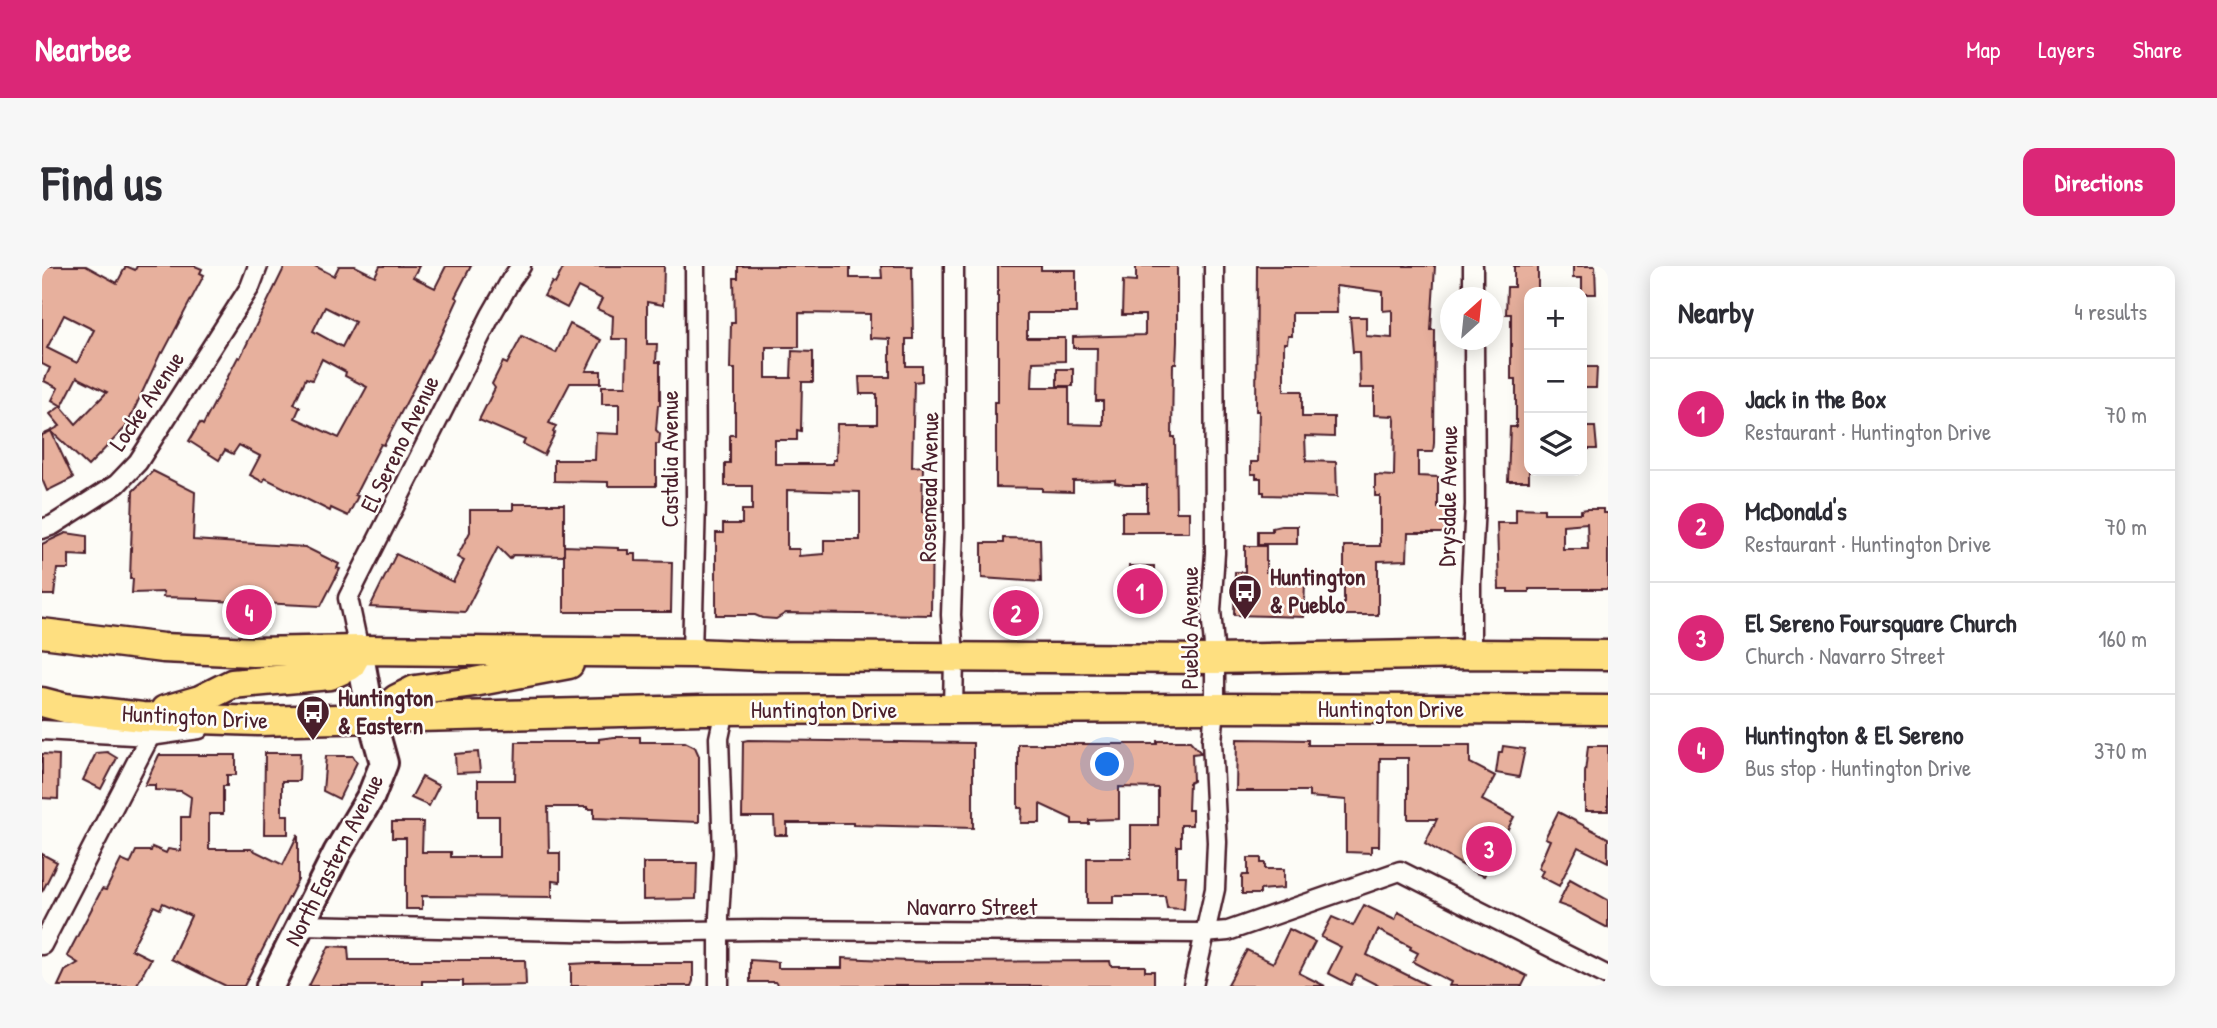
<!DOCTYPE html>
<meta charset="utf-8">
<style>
body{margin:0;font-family:"Patrick Hand",sans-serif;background:#f7f7f7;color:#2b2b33}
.controls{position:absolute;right:21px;top:21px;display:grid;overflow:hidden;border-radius:14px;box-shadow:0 4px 18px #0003}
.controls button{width:63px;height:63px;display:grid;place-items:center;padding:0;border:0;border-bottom:2px solid #e1e1e2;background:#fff;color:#2b2b33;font:35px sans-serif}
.compass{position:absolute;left:1398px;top:21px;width:63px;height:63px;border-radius:50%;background:#fff;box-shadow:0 4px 18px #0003;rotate:27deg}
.you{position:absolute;left:1066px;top:499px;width:24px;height:24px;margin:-18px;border:5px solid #fff;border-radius:50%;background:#1a73e8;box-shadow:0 0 0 10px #1a73e833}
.badge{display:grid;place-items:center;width:46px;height:46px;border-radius:50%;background:#db2777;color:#fff;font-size:23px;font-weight:700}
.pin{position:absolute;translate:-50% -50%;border:4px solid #fff;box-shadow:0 2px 7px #0006}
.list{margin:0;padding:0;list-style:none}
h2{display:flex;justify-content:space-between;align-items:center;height:91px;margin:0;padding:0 28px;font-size:30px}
h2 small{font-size:23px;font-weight:400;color:#7c7c81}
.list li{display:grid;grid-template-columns:46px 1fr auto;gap:21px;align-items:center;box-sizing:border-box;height:112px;padding:0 28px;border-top:2px solid #e1e1e2}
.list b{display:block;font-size:26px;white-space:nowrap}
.list p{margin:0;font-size:23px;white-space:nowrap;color:#7c7c81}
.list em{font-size:23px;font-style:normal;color:#7c7c81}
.icon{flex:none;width:38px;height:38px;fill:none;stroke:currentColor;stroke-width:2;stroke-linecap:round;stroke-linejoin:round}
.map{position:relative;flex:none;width:1566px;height:720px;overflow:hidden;border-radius:14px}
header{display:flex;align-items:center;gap:42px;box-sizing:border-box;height:98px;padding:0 35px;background:#db2777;color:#fff}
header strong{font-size:33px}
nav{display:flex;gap:38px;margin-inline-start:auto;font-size:24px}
.intro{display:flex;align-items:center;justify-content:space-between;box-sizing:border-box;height:168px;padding:0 42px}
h1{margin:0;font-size:49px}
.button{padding:18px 32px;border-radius:14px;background:#db2777;color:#fff;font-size:24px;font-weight:700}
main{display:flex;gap:42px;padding:0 42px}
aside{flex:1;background:#fff;border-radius:14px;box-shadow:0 4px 18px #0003}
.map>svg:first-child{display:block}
.building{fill:#e7b09d;stroke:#4a1f2b;stroke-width:2;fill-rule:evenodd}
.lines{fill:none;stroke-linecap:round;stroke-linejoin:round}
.street-casing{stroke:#4a1f2b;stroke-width:23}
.secondary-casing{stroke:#4a1f2b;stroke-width:32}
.primary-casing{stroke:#4a1f2b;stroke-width:33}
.street{stroke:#fdfcf7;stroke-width:18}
.secondary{stroke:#fdfcf7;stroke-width:26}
.primary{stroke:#fedf80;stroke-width:28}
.labels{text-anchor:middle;stroke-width:5;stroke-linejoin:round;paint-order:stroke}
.street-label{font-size:24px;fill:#4a1f2b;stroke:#fdfcf7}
.poi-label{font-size:24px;font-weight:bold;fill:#4a1f2b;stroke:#fdfcf7;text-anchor:start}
</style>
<header>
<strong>Nearbee</strong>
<nav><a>Map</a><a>Layers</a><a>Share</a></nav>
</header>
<div class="intro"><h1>Find us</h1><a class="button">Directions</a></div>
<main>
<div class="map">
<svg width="1566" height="720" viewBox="0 0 1566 720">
<rect width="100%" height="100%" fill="#fdfcf7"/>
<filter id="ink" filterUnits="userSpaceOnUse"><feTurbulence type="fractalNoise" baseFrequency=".0143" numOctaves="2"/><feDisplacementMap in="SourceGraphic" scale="14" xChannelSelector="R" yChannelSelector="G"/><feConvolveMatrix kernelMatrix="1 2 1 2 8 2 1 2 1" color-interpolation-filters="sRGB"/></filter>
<g filter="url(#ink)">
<g class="building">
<path d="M0 0H44L75 17 84 0 93 4 95 0H153L160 3 158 7 162 9 121 87 119 86 84 161 46 200 9 165 18 160 8 148 19 140 34 158 65 126 35 111 20 140 10 134 16 122 2 115 8 102 0 98ZM22 49 52 64 35 97 5 82Z"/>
<path d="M243 0H273L292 10 297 0H313L333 10 338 0H377L371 11 393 22 404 0H429L413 31 416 33 400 68 342 179 339 178 313 229 316 230 306 250 289 242 288 245 223 212 221 216 208 209 218 190 197 179 191 188 183 184 177 194 147 175 158 157 161 159 196 91 198 92ZM283 41 313 56 300 81 271 65ZM280 93 304 106 303 110 325 121 297 172 253 152 258 141 252 138 264 112 270 114Z"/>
<polygon points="522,0 622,0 621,39 605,36 605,78 615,78 614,96 618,96 618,139 616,139 614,164 618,168 617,178 614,178 614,220 566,220 566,216 512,215 512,194 553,194 554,167 577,168 577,138 560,138 560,120 584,120 585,73 570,73 571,50 555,43 560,33 536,21 525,42 502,30 510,16 513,18"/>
<path d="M696 0H808V12H840L839 0H870L871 73H864V100H880V115L872 116 870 201 881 200 880 246 890 247 889 349 744 347 734 353 720 352 713 349H674V267H681V258H700V244H710V220H683V197H688V169H693V103H688L689 57H693L692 12H696ZM757 47 828 48V72L848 73V111H817L818 128H835V158H795L794 194H791V198H733V174H755V164L759 165 760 116H771V86L750 85 749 112H724V81H757ZM745 224 818 226V274H782V288L757 290V283H745Z"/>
<polygon points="956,0 999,0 999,4 1034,4 1034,47 985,47 985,72 1023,72 1023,95 991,96 990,121 1027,121 1027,158 1061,159 1061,135 1054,135 1055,82 1031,82 1031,71 1103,69 1103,49 1080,49 1081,15 1094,16 1094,0 1135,0 1135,76 1134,98 1131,98 1130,171 1133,171 1134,246 1147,246 1147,266 1080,266 1080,246 1105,246 1105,219 1083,219 1073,217 1073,214 1031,215 1031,226 1000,225 1000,222 954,221 954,149 952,149 952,136 956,136"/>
<polygon points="1215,0 1393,0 1389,64 1393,64 1392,177 1391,186 1376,186 1376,210 1396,211 1396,242 1409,242 1409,267 1366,267 1365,294 1336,295 1336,349 1302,349 1302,280 1338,280 1338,230 1333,230 1333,209 1352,210 1353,154 1352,150 1332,149 1332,122 1318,122 1317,86 1311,86 1308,51 1324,51 1324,70 1350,72 1350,44 1341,45 1341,26 1294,20 1295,47 1250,47 1250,70 1246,70 1245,77 1242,77 1242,125 1260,125 1260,151 1292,151 1292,171 1263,170 1264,195 1294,196 1295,231 1222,229 1222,226 1219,226 1219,212 1214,212 1214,208 1209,208 1209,196 1216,196 1217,145 1214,145"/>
<polygon points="1472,0 1496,0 1496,26 1487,26 1487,215 1466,215 1468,161 1474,161 1474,113 1469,113 1469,48 1464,48 1465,21 1472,21"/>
<polygon points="1531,0 1553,0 1554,28 1540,28 1540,12 1531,12"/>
<polygon points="528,58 559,74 544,105 559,105 559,117 528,117 507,157 514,160 511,166 513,167 502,189 481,178 483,174 437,154 453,122 450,118 461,96 465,98 480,70 514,87"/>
<polygon points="1540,101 1555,101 1554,122 1540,122"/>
<rect x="1015" y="103" width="16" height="17"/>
<polygon points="1540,161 1553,161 1555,183 1540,183"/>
<polygon points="9,165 31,212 5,225 0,213 0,169"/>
<polygon points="111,205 153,226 151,274 263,281 297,298 295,302 298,303 279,340 156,334 156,332 121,331 122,326 90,327 91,313 88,313 91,225"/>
<polygon points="471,238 522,238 522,290 471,289 468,293 456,281 423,346 328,341 354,288 411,316 422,295 415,291 428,266 428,244 471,244"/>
<path d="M1474 242 1502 243V247H1539V244L1545 243H1561V247H1566V323H1487V326H1466V323H1457L1455 257H1474ZM1545 257 1546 283H1521V259Z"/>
<polygon points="1239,260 1255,260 1255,278 1216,278 1216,265 1230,265 1230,262"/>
<polygon points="24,267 45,270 45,290 27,289 27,303 15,303 12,329 0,329 0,278"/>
<polygon points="961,272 998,273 999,316 940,312 940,277 961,277"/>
<polygon points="522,280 576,282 576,284 587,284 587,288 594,288 594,295 630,296 629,346 522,346"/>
<polygon points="1203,280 1224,280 1224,306 1229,306 1228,312 1263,312 1262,351 1192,349 1193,306 1203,306"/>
<polygon points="1087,300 1112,300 1112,338 1079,338 1079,318 1083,318 1084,307 1087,307"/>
<polygon points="572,471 598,471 598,476 643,476 653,481 657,490 657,556 552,552 552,543 545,543 545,541 506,541 507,587 518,587 518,616 510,615 510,631 380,630 380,643 364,643 364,572 350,572 350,556 381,556 380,586 409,586 409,591 457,591 457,550 436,550 436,514 473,514 474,476 557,476 557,473"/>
<polygon points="1195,473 1266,474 1266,479 1428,479 1428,497 1453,510 1440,534 1472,551 1442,610 1434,607 1383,577 1395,553 1366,553 1366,492 1338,492 1337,580 1329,580 1329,587 1304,586 1304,534 1267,531 1267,525 1194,525"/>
<polygon points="706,474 931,477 931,562 811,559 811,557 745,557 745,569 733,569 732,551 700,551 701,475"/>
<polygon points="1115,475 1148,475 1159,487 1150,488 1151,515 1147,517 1146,544 1150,544 1150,559 1139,559 1139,580 1135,580 1135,610 1144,610 1142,643 1125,642 1123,630 1071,630 1071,637 1045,637 1045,592 1089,592 1089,559 1116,559 1116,522 1077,521 1077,553 1047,554 1047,558 1030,558 1030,553 998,538 998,557 979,557 980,542 976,542 976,478 1115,478"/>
<polygon points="1461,480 1483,483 1477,511 1454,507 1457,486 1460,486"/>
<polygon points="1546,480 1566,480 1566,545 1543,545 1543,507"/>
<polygon points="65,486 75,492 59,523 41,514 54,487"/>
<polygon points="436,486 438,506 414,507 413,488"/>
<polygon points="223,487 258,487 257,515 240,515 240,549 246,549 246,568 222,568"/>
<polygon points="0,488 17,489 16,533 0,532"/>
<polygon points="117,489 194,489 194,509 185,509 185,520 181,520 181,548 167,548 167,583 209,583 241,599 256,568 256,614 202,720 184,720 129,693 149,650 121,637 118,643 112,640 89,683 109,693 94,720 16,720 23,705 36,697 25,690 60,623 64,624 79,594 88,598 94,585 109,585 110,581 124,587 126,583 139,585 139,551 147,551 149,531 139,525 113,524 113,519 103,519"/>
<polygon points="284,490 311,490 315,496 297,533 281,525"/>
<polygon points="380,511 397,520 387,540 369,532"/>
<polygon points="1516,546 1566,572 1566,596 1536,581 1517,620 1498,610 1501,605 1496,602 1508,574 1503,572"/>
<polygon points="0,588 15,596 0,626"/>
<polygon points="1206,592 1219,592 1219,597 1223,597 1223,603 1242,603 1242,622 1218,624 1218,628 1200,628 1200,611 1201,609 1206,609"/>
<polygon points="601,597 655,597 654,633 601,634"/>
<polygon points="1528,613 1566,634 1566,662 1530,643 1516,638"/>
<polygon points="1322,639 1353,654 1356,646 1485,710 1480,720 1407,720 1409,716 1371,696 1376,687 1368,683 1369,681 1336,664 1325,689 1387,720 1337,720 1314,708 1309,719 1286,707 1299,681 1279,671 1290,651 1311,660"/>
<polygon points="1247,663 1273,676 1257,707 1283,720 1185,720 1205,684 1231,697"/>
<polygon points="287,680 306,681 307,694 483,694 484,719 421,720 421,715 380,715 380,720 267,720"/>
<polygon points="800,692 890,696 1068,695 1069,700 1103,700 1103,705 1112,705 1112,720 736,720 733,716 708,716 708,694 736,696 736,702 800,702"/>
<polygon points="547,697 651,697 651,715 649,720 529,720 529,698"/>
</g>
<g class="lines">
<g class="street-casing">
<g id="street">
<polyline points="1431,0 1431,32"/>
<polyline points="0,263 11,259 75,218 96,196 208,21 216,0"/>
<polyline points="317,384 306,332 449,49 469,14 479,0"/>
<polyline points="650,387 654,235 653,0"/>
<polyline points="1429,388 1429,316 1433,239 1432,74"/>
<polyline points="911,443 912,390 909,349 912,261 912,0"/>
<polyline points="0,464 108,470 157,463"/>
<polyline points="259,659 573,666 719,664 1162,667 1186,665 1358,605 1566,710"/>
<polyline points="0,679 108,470"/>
<polyline points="677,720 677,650 681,587 677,472 683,444"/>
<polyline points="1151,720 1173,623 1175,576 1170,475 1173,442 1173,393 1169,344 1173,287 1172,0"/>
</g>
</g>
<g class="secondary-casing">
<polyline id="secondary" points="228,720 295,587 329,530 342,497 330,454 317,384"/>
</g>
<g class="primary-casing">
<g id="primary">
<polyline points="0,367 121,382 211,386 317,384 650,387 720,390 1173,393 1429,388 1566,389"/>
<polyline points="0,436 23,442 100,451 216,455 660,444 1173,442 1566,444"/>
<polyline points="123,444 158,434 190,418 288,409 308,400 317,384"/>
<polyline points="330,454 355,433 373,424 432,416 527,398"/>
</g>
</g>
<use href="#street" class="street"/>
<use href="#secondary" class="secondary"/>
<use href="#primary" class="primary"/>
</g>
</g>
<defs>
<g id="bus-pin" transform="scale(1.75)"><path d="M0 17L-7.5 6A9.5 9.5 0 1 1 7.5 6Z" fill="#4a1f2b" stroke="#fdfcf7"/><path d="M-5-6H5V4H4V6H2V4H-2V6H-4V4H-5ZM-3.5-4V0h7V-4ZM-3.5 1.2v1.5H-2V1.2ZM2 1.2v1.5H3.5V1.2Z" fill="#fff"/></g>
</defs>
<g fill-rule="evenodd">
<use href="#bus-pin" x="1203" y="325"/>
<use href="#bus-pin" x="271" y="446"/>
</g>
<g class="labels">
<g class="street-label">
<text transform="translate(105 135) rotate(-56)" y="8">Locke Avenue</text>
<text transform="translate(358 178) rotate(-64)" y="8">El Sereno Avenue</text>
<text transform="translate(628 193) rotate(-90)" y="8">Castalia Avenue</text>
<text transform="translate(887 221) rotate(-89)" y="8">Rosemead Avenue</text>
<text transform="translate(1406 230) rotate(-89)" y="8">Drysdale Avenue</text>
<text transform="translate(1148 362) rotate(-90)" y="8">Pueblo Avenue</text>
<text x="1349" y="451">Huntington Drive</text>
<text x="782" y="452">Huntington Drive</text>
<text transform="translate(153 451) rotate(3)" y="8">Huntington Drive</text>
<text transform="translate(292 594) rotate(-63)" y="8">North Eastern Avenue</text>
<text x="930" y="649">Navarro Street</text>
</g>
<g class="poi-label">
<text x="1228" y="319">Huntington<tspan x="1228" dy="28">&amp; Pueblo</tspan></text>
<text x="296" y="440">Huntington<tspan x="296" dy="28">&amp; Eastern</tspan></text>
</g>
</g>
</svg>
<div class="controls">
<button>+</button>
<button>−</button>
<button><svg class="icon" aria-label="layers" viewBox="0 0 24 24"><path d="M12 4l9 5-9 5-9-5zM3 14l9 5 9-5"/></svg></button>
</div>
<svg class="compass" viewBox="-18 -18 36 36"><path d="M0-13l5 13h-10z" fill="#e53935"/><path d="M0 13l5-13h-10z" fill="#7c7c81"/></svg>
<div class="you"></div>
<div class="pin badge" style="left:1098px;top:325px">1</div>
<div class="pin badge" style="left:974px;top:347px">2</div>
<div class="pin badge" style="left:1447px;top:583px">3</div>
<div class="pin badge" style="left:207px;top:346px">4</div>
</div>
<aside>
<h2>Nearby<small>4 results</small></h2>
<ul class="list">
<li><span class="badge">1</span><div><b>Jack in the Box</b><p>Restaurant · Huntington Drive</p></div><em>70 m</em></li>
<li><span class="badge">2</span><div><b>McDonald's</b><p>Restaurant · Huntington Drive</p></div><em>70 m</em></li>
<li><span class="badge">3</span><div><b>El Sereno Foursquare Church</b><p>Church · Navarro Street</p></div><em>160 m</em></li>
<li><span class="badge">4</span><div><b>Huntington &amp; El Sereno</b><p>Bus stop · Huntington Drive</p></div><em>370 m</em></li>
</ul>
</aside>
</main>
